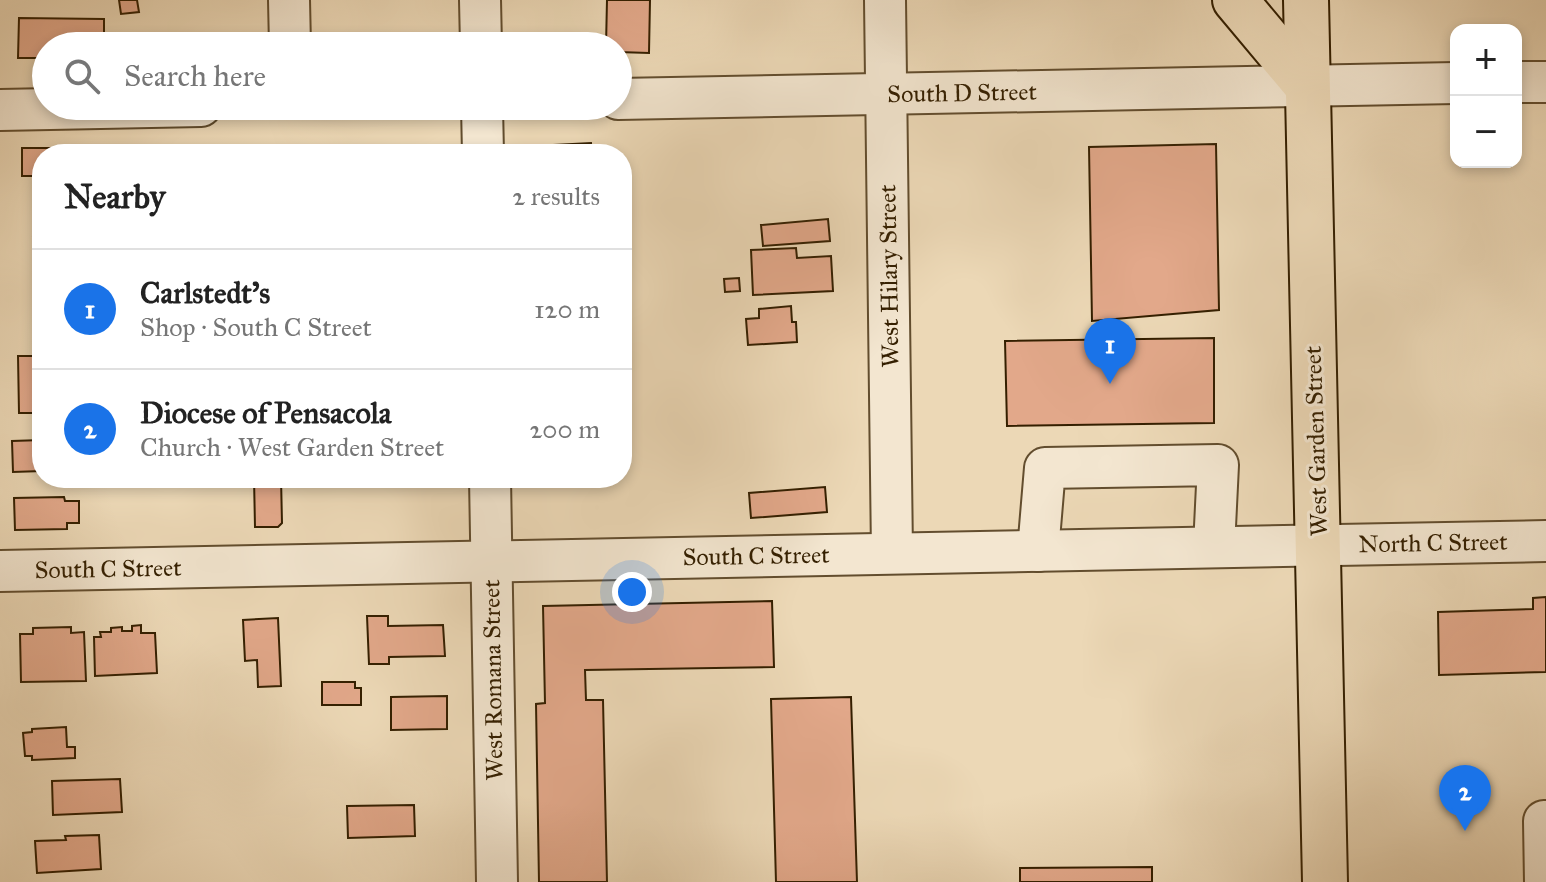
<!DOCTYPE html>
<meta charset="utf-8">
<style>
body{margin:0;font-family:"IM FELL Great Primer",serif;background:#f2f2f2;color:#222}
.controls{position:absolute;right:24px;top:24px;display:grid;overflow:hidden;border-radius:16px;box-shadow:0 4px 12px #0003}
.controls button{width:72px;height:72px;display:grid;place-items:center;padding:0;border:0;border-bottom:2px solid #e0e0e0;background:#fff;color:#222;font:40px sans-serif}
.you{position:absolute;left:632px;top:592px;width:28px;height:28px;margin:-20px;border:6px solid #fff;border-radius:50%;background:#1a73e8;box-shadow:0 0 0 12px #1a73e833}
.badge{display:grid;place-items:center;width:52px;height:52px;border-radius:50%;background:#1a73e8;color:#fff;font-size:26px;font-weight:700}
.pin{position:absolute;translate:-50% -66px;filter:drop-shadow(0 2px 4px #0008)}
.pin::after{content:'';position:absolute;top:42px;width:28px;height:24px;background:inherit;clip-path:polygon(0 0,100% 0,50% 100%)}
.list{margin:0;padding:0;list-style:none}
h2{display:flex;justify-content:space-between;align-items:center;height:104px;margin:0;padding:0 32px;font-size:34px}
h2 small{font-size:26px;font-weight:400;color:#767676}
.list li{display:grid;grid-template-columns:52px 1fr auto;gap:24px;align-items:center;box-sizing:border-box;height:120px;padding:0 32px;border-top:2px solid #e0e0e0}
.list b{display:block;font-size:30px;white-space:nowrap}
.list p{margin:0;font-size:26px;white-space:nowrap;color:#767676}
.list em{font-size:26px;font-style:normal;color:#767676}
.icon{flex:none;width:44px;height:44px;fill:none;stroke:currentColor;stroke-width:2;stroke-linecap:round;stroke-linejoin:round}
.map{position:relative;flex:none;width:1546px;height:882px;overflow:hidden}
.search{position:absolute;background:#fff;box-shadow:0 4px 12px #0003;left:32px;top:32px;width:600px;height:88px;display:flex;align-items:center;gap:20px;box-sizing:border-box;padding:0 28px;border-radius:44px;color:#767676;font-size:30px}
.panel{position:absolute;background:#fff;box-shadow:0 4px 12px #0003;left:32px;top:144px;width:600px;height:344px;border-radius:32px}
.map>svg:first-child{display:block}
.building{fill:#e2a88a;stroke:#341f00;stroke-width:2}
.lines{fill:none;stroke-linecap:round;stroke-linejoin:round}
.minor-casing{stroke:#624d2e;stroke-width:44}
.major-casing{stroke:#341f00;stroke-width:48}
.minor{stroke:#f3e6d0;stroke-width:40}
.major{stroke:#ecd8b6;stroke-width:44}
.labels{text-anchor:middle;stroke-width:6;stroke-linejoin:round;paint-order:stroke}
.street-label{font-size:24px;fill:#341f00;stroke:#f3e6d0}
</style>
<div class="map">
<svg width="1546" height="882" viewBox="0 0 1546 882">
<rect width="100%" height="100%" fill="#ecd8b6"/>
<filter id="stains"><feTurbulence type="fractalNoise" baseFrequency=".0025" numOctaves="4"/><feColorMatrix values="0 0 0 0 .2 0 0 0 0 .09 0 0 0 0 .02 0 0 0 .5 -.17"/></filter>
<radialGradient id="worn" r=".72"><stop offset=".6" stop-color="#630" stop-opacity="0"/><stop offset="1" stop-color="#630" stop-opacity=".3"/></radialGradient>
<g class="building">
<polygon points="119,0 137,0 139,12 121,14"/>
<polygon points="607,0 650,0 649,53 618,52 618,46 606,46"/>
<polygon points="19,18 104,19 104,46 46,46 46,58 18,58"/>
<polygon points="591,143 592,154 555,154 554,145"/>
<polygon points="1216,144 1219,310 1092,321 1089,147"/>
<polygon points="345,145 418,145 418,148 427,148 427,154 345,154"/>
<polygon points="22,148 89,148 89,154 42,154 42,176 22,176"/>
<polygon points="828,219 830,241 763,246 761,225"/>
<polygon points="33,237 42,237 42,270 34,270"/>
<polygon points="796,248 797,258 831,256 833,291 753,295 751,250"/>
<polygon points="739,278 740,291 725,292 724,279"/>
<polygon points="35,288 42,288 42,320 37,320"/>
<polygon points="791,306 792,322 796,322 797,342 748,345 746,319 759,318 759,309"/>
<polygon points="1214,338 1214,423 1007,426 1005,341"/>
<polygon points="18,356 42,356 42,413 19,413"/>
<polygon points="42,440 42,471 13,472 12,441"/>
<polygon points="254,478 281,478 282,523 278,527 255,527"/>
<polygon points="825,487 827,512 751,518 749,493"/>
<polygon points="64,497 65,501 79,501 79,523 67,523 67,529 15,530 14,498"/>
<polygon points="1546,597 1546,672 1439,675 1438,612 1533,609 1533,598"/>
<polygon points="772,601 774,667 585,670 586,700 603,700 607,882 539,882 536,704 545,703 543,606"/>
<polygon points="367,616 388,616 388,626 443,625 445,656 389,657 389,664 369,664"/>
<polygon points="278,618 281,686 258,687 257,660 245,661 243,620"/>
<polygon points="141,625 141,633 155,633 157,673 95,676 94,637 101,637 100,632 111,632 111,628 122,627 122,631 132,631 132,626"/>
<polygon points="71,627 71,633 84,632 86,681 21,682 20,634 33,634 33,628"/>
<polygon points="322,682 355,682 355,688 361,688 361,705 322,705"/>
<polygon points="447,696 447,729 391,730 391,697"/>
<polygon points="851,697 857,882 776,882 771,699"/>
<polygon points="66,727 67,747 75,747 75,758 32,760 32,756 25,756 23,733 32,732 32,729"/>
<polygon points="120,779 122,812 53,815 52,781"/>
<polygon points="414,805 415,836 348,838 347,806"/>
<polygon points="99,835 101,869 37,873 35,841 66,840 65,836"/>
<polygon points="1152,867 1152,882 1020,882 1020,868"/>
</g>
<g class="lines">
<g class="minor-casing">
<g id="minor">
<polyline points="289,0 290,46"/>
<polyline points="480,0 481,46"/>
<polyline points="885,0 892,553"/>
<polyline points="1516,82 1546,82"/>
<polyline points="618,99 1456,83"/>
<polyline points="482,106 483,154"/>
<polyline points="0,110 201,106"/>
<polyline points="490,478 497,882"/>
<polyline points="1038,551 1045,468 1218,465 1214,547"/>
<polyline points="0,571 1546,541"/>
<polyline points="1544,821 1545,882"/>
</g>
</g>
<g class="major-casing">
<g id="major">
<polyline points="1235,0 1307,86"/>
<polyline points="1306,0 1325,882"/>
</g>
</g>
<use href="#minor" class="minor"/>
<use href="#major" class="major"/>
</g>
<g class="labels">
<g class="street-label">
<text transform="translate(962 93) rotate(-1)" y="8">South D Street</text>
<text transform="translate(889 276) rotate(-91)" y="8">West Hilary Street</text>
<text transform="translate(1316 441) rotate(-92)" y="8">West Garden Street</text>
<text transform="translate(1433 543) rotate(-1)" y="8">North C Street</text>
<text transform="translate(756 556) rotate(-1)" y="8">South C Street</text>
<text transform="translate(108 569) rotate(-1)" y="8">South C Street</text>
<text transform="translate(493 680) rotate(-91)" y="8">West Romana Street</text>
</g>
</g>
<rect width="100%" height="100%" filter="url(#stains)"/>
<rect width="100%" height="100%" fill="url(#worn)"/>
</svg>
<div class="controls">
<button>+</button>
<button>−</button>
</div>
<div class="you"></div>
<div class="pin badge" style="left:1110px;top:384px">1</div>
<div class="pin badge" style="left:1465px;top:831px">2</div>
<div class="search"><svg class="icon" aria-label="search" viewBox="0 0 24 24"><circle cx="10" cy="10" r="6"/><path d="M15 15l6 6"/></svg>Search here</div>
<section class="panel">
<h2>Nearby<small>2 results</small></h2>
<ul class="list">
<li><span class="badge">1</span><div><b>Carlstedt's</b><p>Shop · South C Street</p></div><em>120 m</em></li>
<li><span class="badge">2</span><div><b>Diocese of Pensacola</b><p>Church · West Garden Street</p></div><em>200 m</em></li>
</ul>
</section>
</div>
